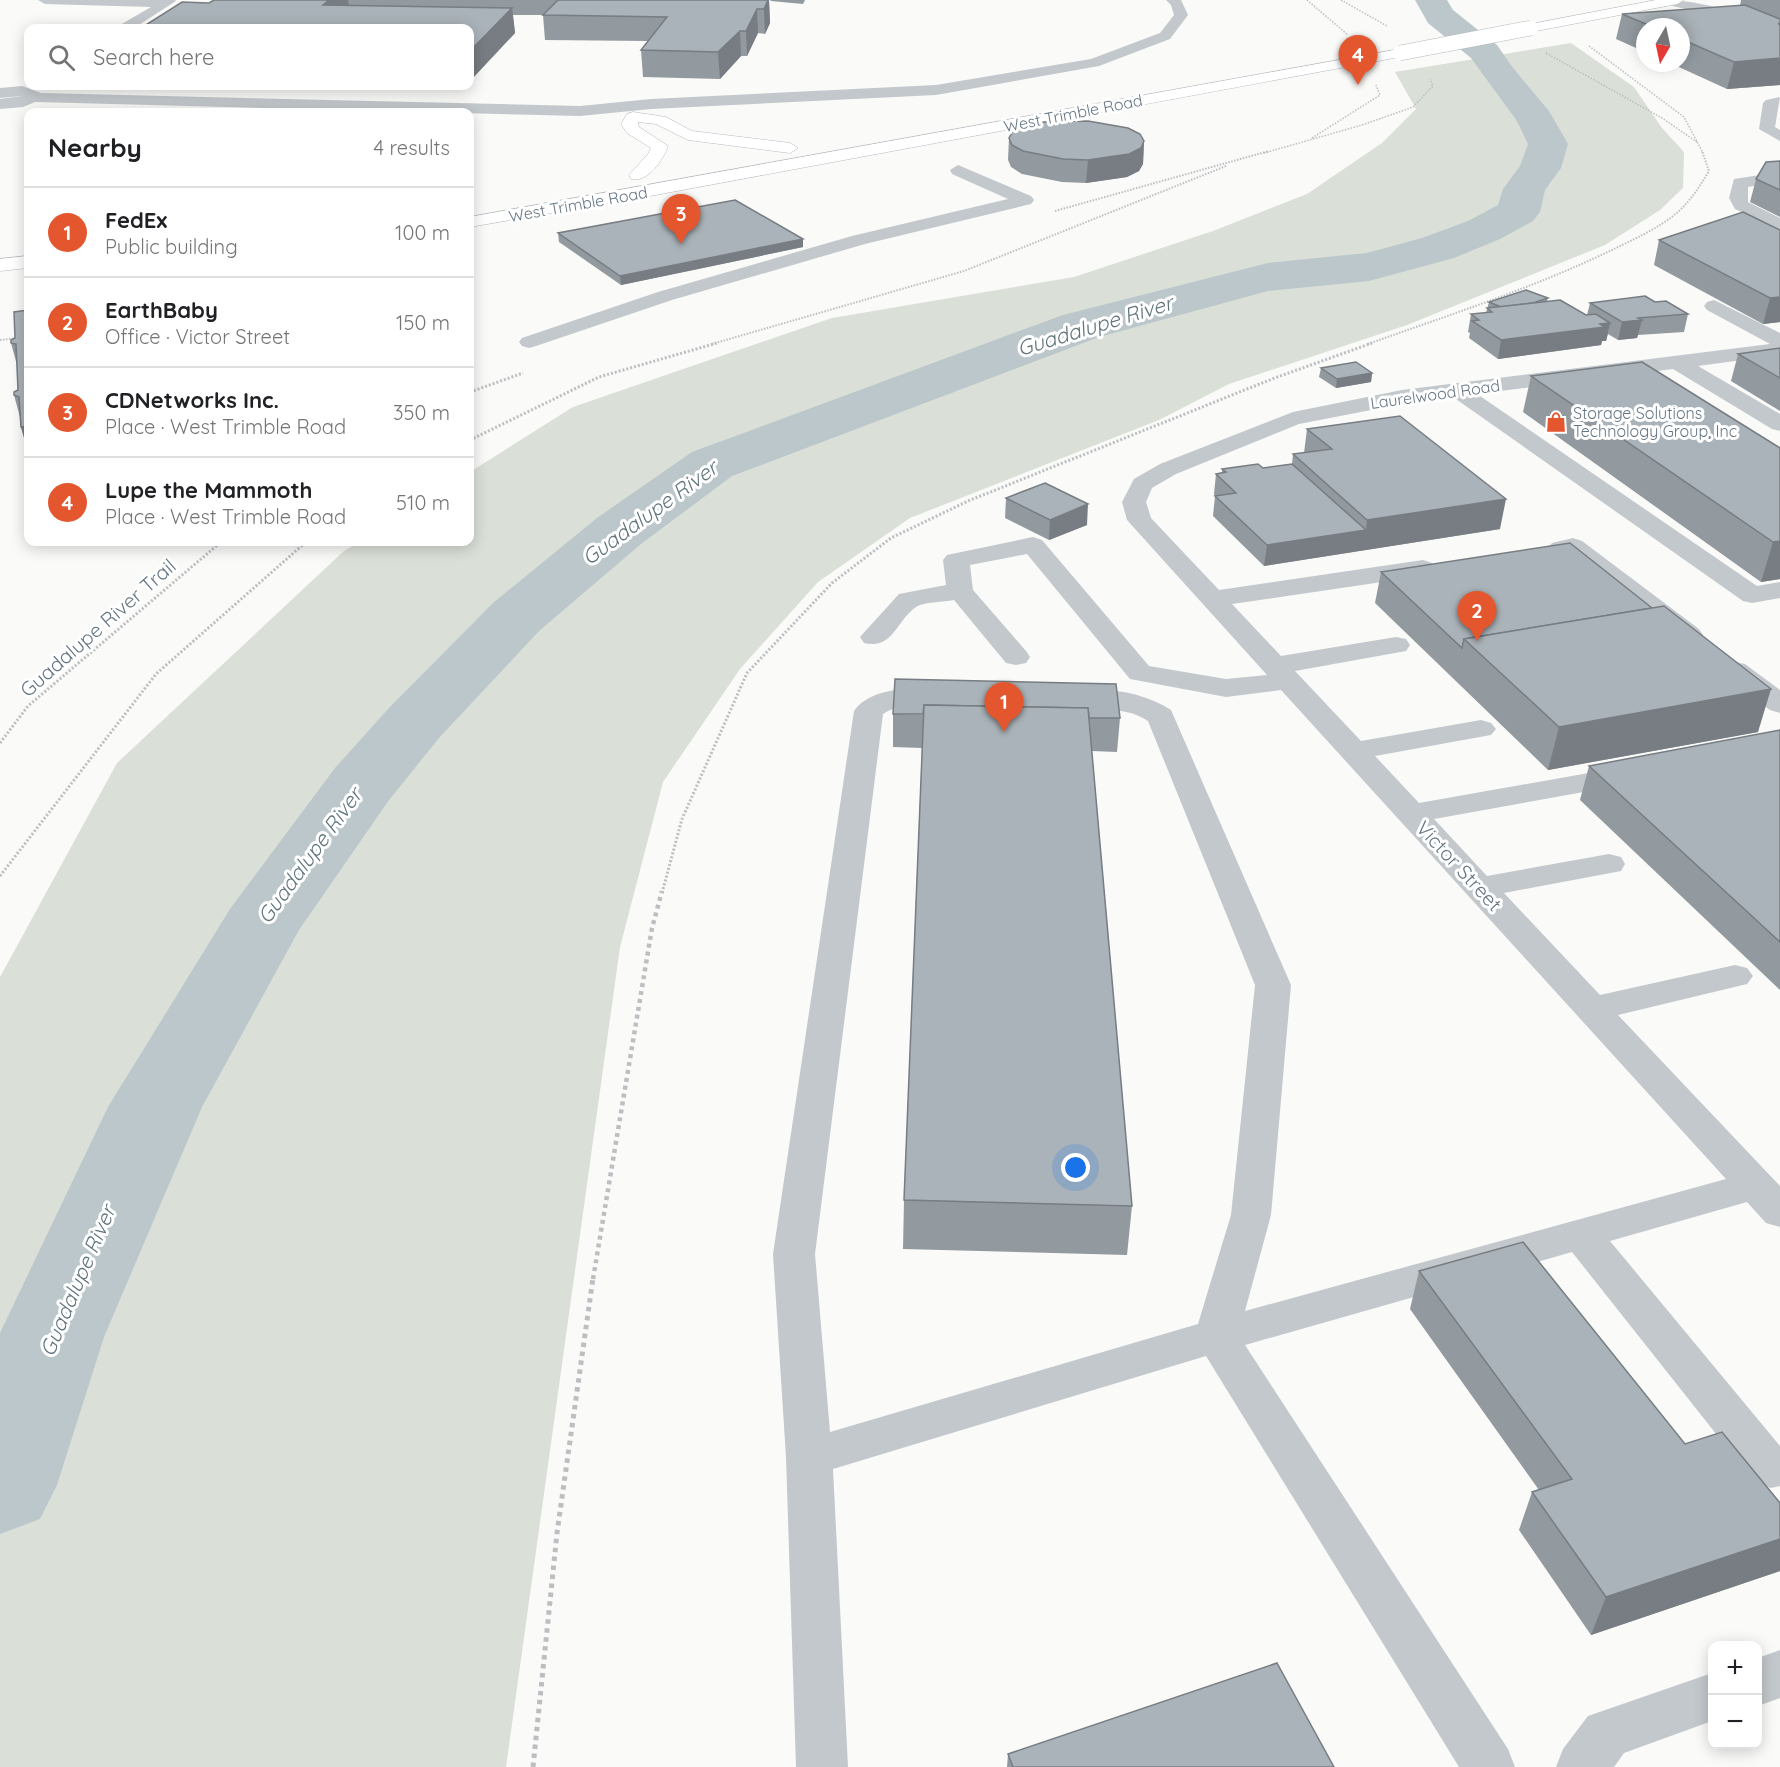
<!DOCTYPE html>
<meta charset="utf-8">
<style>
body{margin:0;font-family:Quicksand,sans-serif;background:#f6f6f6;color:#202124}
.controls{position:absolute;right:18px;bottom:18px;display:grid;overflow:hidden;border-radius:12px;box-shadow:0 3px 15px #0003}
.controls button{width:54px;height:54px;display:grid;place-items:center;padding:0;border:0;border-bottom:2px solid #e0e0e0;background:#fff;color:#202124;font:30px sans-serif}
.compass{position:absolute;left:1636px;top:18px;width:54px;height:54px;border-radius:50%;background:#fff;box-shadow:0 3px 15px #0003;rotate:189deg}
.you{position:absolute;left:1076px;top:1168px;width:21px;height:21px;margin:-15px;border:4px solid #fff;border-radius:50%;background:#1a73e8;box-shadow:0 0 0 9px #1a73e833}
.badge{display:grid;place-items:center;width:39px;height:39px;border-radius:50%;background:#e4572e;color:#fff;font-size:20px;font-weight:700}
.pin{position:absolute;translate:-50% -50px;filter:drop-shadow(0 2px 3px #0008)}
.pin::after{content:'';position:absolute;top:32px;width:21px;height:18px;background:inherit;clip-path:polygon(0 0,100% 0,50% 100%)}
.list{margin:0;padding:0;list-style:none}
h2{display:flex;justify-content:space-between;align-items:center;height:78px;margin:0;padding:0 24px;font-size:26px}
h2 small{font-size:20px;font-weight:400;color:#757577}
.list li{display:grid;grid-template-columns:39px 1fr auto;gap:18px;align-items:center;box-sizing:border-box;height:90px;padding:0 24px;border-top:2px solid #e0e0e0}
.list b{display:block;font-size:22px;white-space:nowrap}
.list p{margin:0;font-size:20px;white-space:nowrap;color:#757577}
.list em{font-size:20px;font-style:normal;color:#757577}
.icon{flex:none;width:33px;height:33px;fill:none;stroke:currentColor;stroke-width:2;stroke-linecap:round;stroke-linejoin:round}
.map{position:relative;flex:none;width:1780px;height:1767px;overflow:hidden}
.search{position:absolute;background:#fff;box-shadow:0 3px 15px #0003;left:24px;top:24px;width:450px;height:66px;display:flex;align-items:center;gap:15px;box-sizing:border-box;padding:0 21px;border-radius:12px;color:#757577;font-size:22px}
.panel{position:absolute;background:#fff;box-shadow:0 3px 15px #0003;left:24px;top:108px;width:450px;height:438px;border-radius:12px}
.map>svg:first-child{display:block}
.green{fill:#dadfd7}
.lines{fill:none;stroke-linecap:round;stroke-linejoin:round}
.river{fill:#bbc7cb;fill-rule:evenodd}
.major-casing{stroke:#b5babe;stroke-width:1}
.path-far4{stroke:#bbbfc2;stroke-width:1.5;stroke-dasharray:1.5 1.5;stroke-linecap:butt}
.path-far3{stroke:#bbbfc2;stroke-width:2;stroke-dasharray:1.5 1.5;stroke-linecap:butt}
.path-far2{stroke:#bbbfc2;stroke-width:3;stroke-dasharray:2 2;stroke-linecap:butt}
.path-far1{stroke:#bbbfc2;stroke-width:4.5;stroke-dasharray:4 4;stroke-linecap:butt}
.path{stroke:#bbbfc2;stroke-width:5;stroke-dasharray:4.5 4.5;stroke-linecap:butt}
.minor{fill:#c3c8cc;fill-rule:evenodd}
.major{fill:#fff;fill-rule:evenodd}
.major-bridge-casing{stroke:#b5babe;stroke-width:16;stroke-linecap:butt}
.major-bridge{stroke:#fff;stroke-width:15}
.wall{fill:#929a9f}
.shaded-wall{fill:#777d82}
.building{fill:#aab3b9;stroke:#777d82;stroke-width:1.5}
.labels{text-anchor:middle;stroke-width:6;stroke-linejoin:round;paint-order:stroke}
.far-street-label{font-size:16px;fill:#657683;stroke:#fff}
.far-poi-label{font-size:16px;fill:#657683;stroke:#fff;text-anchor:start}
.street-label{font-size:20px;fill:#657683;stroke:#fff}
.water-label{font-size:21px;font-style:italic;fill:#60757c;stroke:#fff}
</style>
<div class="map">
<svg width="1780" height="1767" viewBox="0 0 1780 1767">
<rect width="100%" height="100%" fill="#fafaf8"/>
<polygon class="green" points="1571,43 1634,87 1662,128 1684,152 1683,188 1660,210 1605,245 1407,325 1229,384 1159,420 910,518 818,582 740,669 663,782 620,947 506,1767 0,1767 0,977 117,763 344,551 359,542 470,542 470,472 573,407 832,318 1074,277 1213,231 1307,194 1382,143 1416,109 1395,72"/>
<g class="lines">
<polygon class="river" points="1415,0 1447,0 1453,10 1497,45 1513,68 1549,111 1568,144 1561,168 1545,190 1540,212 1533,221 1500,239 1454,258 1369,281 1268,291 1099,337 732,476 641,544 539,631 439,738 389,800 299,930 202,1107 104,1337 57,1485 40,1519 0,1534 0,1333 108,1107 230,909 335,768 389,708 493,603 597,518 692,452 1063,315 1268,263 1367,253 1422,238 1468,221 1498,205 1503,189 1520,166 1528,144 1517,121 1471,58 1428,23"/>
<g class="major-casing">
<g id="major">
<polygon points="1656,0 1684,0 1677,4 1531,32 1524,28 1531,24"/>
<polygon points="1400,49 1407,53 1405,56 650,196 470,227 470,217"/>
<path d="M633 112 666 117 692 131 790 143 798 148 790 153 688 140 656 124 638 122 639 127 668 146C663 160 648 183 631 179L629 175 648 154 651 148 627 133 621 124 627 114Z"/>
<polygon points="28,256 28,268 0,271 0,259"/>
</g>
</g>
<g class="path-far4">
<polyline points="1307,0 1348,35"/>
<polyline points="1341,0 1387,26"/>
<polyline points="1589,46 1684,117 1703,153"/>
<polyline points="1546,53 1662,118 1697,142"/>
<polyline points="1312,138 1380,95 1376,85"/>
<polyline points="1264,153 1362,125 1413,107 1433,86 1430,79"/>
</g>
<g class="path-far3">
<polyline points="1055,211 1269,151"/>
<polyline points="0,340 27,337 28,339"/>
<polyline points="712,344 964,271 1226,166"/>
<path d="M1368 344C1449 315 1533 288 1612 250 1634 239 1660 228 1679 211 1692 199 1700 186 1709 171L1702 151"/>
</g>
<g class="path-far2">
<polyline points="470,392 523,373"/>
<polyline points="470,440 599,377 717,343"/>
<polyline points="0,743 28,706 221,542"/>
<polyline points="0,876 156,674 306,542"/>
<polyline points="662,893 682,819 747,673 832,583 891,538 968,501 1272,379 1372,343"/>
</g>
<polyline class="path-far1" points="593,1279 652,928 662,891"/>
<polyline class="path" points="533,1767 557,1533 593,1278"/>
<g class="minor">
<polygon points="38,0 175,0 176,1 134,28 119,28 120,25 151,7 45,4"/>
<polygon points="1166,0 1181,0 1188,15 1170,39 1099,66 936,95 651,109 580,116 35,102 23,107 0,109 0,99 22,96 0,98 0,88 22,86 41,93 580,106 651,99 936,85 1091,59 1160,33 1174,15 1171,5"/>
<path d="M1664 0C1704 0 1743 15 1780 29V38L1733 21 1665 4Z"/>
<polygon points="1780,97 1775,127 1780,130 1780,141 1759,129 1763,103 1766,100"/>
<polygon points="958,165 1031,196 1034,200 1031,204 865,244 672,300 536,346 529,348 522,346 519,342 522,338 658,292 852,236 1008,199 952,174 950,170"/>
<polygon points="1780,172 1780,182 1748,187 1748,202 1780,218 1780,230 1735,209 1729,198 1734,179"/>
<path d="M1714 300 1780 333V355L1698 366 1780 414V431L1772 429 1673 369 1477 394 1757 586 1780 582V598L1752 603 1743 601 1453 397 1402 404 1299 424 1176 474 1152 488 1146 502 1151 518 1219 590 1423 560 1432 563 1436 568 1432 573 1423 576 1232 604 1281 656 1396 637 1406 639 1410 645 1406 651 1295 671 1361 741 1481 720 1491 723 1496 729 1491 735 1375 756 1419 803 1628 766 1639 769 1643 775 1639 781 1628 784 1434 819 1487 876 1609 854 1621 857 1625 864 1621 871 1504 893 1600 995 1735 965 1747 968 1753 976 1747 984 1618 1015 1780 1186V1227L1766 1223 1747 1202 1610 1241 1780 1446V1486L1771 1488 1755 1483 1572 1252 1245 1345 1508 1749 1515 1767H1459L1206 1356 833 1469 848 1767H796L786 1457 773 1254 854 711C872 685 922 686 949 693L953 699 949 705C928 710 902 701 883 714L815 1254 830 1432 1198 1324 1231 1215 1255 985 1148 721C1121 703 1092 714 1062 706L1058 700 1062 694C1096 685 1141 690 1171 710L1291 985 1271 1215 1245 1311 1726 1179 1281 690 1226 697 1130 679 1027 554 970 565 973 590 1026 651 1030 657 1026 663 1016 665 1006 663 954 600C943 602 924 602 916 607 896 621 893 650 864 643L860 637 899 594 946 585 943 560 947 555 1033 537 1042 540 1149 666 1226 679 1267 675 1127 520 1122 502 1134 479 1160 464 1293 412 1402 390 1770 344 1707 310 1704 306 1707 302Z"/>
<polygon points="1573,538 1582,541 1699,629 1703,635 1699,641 1689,643 1679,641 1568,554 1552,553 1548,548 1552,543"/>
<polygon points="1735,662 1745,664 1780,690 1780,713 1770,710 1725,676 1721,670 1725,664"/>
<polygon points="1780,1650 1780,1698 1758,1706 1758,1658"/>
<polygon points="1712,1673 1712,1721 1624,1753 1614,1767 1556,1767 1563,1749 1588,1716"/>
</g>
<use href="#major" class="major"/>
<g class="major-bridge-casing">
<polyline id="major-bridge" points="1400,53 1531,28"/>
</g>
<use href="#major-bridge" class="major-bridge"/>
</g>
<g class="wall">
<polygon points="214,0 769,0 770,23 765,34 758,33 747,56 741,56 720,79 643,77 641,50 648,41 545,40 543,15 513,15 515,33 470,81 470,28 209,3"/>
<polygon points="770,0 805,0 803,4 771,1"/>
<polygon points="1741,0 1780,0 1780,85 1727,89 1670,63 1681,63 1681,27 1645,27 1645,52 1616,39 1622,14 1740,6"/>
<polygon points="361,86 465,86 463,88"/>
<polygon points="1009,138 1144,141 1143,164 1139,171 1127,177 1086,183 1062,182 1022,174 1011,167 1008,160"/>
<polygon points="1780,161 1780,217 1750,202 1756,179"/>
<polygon points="1780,230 1780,322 1763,324 1654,265 1659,240"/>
<polygon points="558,233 803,239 803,247 621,285 559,242"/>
<polygon points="1548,298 1547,301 1586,315 1587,315 1590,303 1655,302 1688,314 1684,332 1638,335 1637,338 1618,340 1608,334 1606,341 1602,341 1601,345 1498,359 1469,338 1470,333 1468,332 1471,314 1486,313 1489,302"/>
<polygon points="28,310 28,452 21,427 20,417 14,395 18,390 17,365 11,343 15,338"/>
<polygon points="1780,348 1780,411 1731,381 1738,354"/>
<polygon points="1321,368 1372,373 1371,382 1336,388 1319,377"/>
<polygon points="1531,376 1780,448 1780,579 1761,582 1523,412"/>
<polygon points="1307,429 1500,529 1264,566 1213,516 1215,496 1214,494 1216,474 1222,473 1222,469 1263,468 1292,464 1293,454 1304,453"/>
<polygon points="1006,498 1087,525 1049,540 1005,518"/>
<polygon points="1381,572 1758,732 1548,770 1375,603"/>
<polygon points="893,714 1120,718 1117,752 1092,751 1132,1206 1127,1255 903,1249 904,1200 922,748 893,747"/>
<polygon points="1780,730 1780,990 1580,800 1589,766"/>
<polygon points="1419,1271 1685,1444 1780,1503 1780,1571 1591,1635 1519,1530 1532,1492 1539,1490 1410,1309"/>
<polygon points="1008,1754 1334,1767 1007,1767"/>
</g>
<g class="shaded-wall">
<polygon points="329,0 348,0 350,11 323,5"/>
<polygon points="768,0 769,0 770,23 765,34 764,9"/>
<polygon points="512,8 515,33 470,81 470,51"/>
<polygon points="757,9 758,33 747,56 746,31"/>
<polygon points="740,31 741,56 720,79 718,52"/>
<polygon points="1780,58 1780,85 1727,89 1734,62"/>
<polygon points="1144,141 1143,164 1139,171 1127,177 1086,183 1088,160"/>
<polygon points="803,239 803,247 621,285 620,276"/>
<polygon points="1780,297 1780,322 1763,324 1770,298"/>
<polygon points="1642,320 1637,338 1618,340 1622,322"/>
<polygon points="1610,323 1606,341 1602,341 1601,345 1498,359 1501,340"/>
<polygon points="1372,373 1371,382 1336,388 1337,379"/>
<polygon points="28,426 28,452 21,427"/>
<polygon points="1506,499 1500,529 1264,566 1267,545 1366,530 1367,520"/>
<polygon points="1088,504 1087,525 1049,540 1050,520"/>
<polygon points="1780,541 1780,579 1761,582 1773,542"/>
<polygon points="1771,689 1758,732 1548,770 1559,727"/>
<polygon points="1780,1539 1780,1571 1591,1635 1606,1597"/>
</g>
<g class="building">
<polygon points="214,0 329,0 323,5 512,8 470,51 470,28 141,28 182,2 209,3"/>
<polygon points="558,0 768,0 764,9 757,9 746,31 740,31 718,52 641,50 667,17 543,15"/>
<polygon points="1745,5 1780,19 1780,23 1778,24 1780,24 1780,58 1734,62 1681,39 1681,27 1653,27 1622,14"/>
<polygon points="1088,121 1128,128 1140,134 1144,141 1141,148 1129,154 1088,160 1063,159 1023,151 1012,145 1009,138 1013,131 1044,122"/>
<polygon points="1780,161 1780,190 1756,179 1766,162"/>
<polygon points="735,200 803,239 620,276 558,233"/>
<polygon points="1743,212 1780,230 1780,297 1770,298 1659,240"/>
<polygon points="1526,290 1548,298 1533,303 1501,307 1489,302"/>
<polygon points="1645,296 1655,302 1666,301 1688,314 1638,318 1642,320 1622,322 1590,303"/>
<polygon points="1560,300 1586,315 1596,314 1610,323 1600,324 1605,327 1501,340 1472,321 1479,320 1471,314 1492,312 1487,308"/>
<polygon points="28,310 28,426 21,427 19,397 14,395 14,392 18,390 16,344 11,343 11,340 15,338 14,312"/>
<polygon points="1780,348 1780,378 1738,354"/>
<polygon points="1356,362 1372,373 1337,379 1321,368"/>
<polygon points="1642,362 1780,448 1780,541 1773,542 1531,376"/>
<polygon points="1400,416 1506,499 1367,520 1293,454 1332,449 1307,429"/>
<polygon points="1258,464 1263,468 1292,464 1366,530 1267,545 1215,496 1236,493 1216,474 1226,472 1222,469"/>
<polygon points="1045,483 1088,504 1050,520 1006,498"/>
<polygon points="1570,543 1652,608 1464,639 1462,648 1381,572"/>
<polygon points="1664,606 1771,689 1559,727 1464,639"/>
<polygon points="895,679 1116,684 1120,718 1089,718 1088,708 924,705 923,714 893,714"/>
<polygon points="924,705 1088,708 1132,1206 904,1200"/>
<polygon points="1780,730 1780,942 1589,766"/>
<polygon points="1523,1242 1685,1444 1722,1432 1780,1503 1780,1539 1606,1597 1532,1492 1572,1479 1419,1271"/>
<polygon points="1277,1663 1334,1767 1013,1767 1008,1754"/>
</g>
<defs>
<g id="shop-bare" transform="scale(1.62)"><path d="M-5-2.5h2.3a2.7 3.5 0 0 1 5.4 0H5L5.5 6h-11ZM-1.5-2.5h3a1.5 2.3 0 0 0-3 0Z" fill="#e4572e" stroke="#fff" stroke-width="2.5" paint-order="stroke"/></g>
</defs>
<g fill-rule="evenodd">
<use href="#shop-bare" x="1556" y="422"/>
</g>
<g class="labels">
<g class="far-street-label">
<text transform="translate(1073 113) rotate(-11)" y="6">West Trimble Road</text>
<text transform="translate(578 204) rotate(-10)" y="6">West Trimble Road</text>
<text transform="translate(1435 394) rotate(-8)" y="6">Laurelwood Road</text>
</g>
<g class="far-poi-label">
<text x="1573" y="419">Storage Solutions<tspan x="1573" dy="18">Technology Group, Inc</tspan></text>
</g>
<g class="street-label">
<text transform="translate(98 628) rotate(-41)" y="7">Guadalupe River Trail</text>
<text transform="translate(1459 866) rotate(47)" y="7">Victor Street</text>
</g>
<g class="water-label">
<text transform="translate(1095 326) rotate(-17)" y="7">Guadalupe River</text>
<text transform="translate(650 513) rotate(-36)" y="7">Guadalupe River</text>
<text transform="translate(310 856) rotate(-54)" y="7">Guadalupe River</text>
<text transform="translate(78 1281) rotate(-67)" y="7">Guadalupe River</text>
</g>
</g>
</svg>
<div class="controls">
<button>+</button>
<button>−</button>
</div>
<svg class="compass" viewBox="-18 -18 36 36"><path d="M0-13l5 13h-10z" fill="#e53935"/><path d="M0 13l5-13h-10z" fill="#757577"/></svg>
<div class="you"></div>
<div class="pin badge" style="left:1004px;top:732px">1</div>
<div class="pin badge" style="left:1477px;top:641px">2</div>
<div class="pin badge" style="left:681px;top:244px">3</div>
<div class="pin badge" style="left:1358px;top:85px">4</div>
<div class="search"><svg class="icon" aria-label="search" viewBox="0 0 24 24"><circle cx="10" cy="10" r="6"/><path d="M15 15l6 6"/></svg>Search here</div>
<section class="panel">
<h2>Nearby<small>4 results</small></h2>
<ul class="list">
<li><span class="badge">1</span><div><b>FedEx</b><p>Public building</p></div><em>100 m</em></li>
<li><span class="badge">2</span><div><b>EarthBaby</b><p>Office · Victor Street</p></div><em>150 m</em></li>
<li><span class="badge">3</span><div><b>CDNetworks Inc.</b><p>Place · West Trimble Road</p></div><em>350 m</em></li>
<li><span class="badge">4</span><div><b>Lupe the Mammoth</b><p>Place · West Trimble Road</p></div><em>510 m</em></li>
</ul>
</section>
</div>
